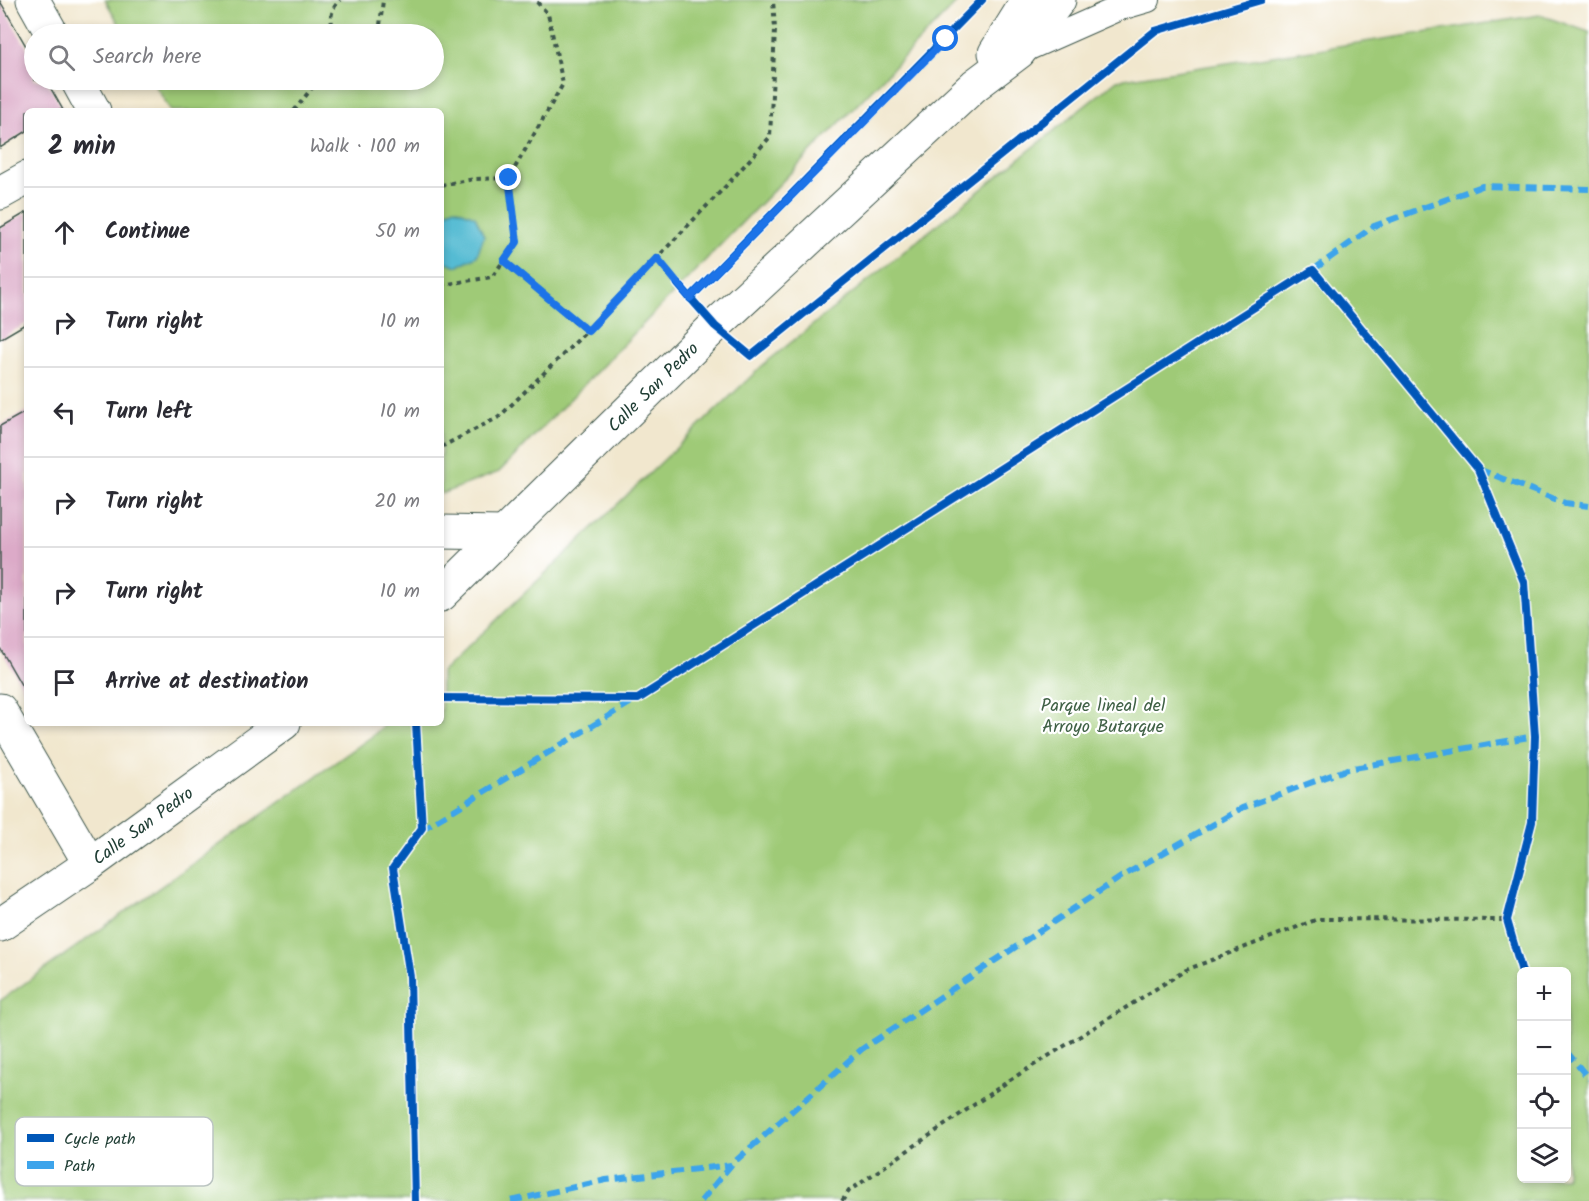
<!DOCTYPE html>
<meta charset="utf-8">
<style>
body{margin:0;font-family:Kalam,sans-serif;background:#f2f2f3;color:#2b2b33}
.controls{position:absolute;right:18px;bottom:18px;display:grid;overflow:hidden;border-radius:9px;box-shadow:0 3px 9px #0003}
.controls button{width:54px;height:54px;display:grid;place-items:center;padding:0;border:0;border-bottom:2px solid #e1e1e2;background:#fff;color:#2b2b33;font:30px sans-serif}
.stop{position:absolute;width:18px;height:18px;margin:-14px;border:4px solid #1a73e8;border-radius:50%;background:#fff}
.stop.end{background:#1a73e8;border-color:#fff;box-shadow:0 2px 6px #0008}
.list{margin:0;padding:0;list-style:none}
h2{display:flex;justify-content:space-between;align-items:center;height:78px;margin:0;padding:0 24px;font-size:26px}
h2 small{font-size:20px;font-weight:400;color:#7c7c81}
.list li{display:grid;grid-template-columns:39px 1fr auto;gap:18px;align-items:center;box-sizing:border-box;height:90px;padding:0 24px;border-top:2px solid #e1e1e2}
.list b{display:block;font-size:22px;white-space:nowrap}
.list em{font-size:20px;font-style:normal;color:#7c7c81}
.icon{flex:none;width:33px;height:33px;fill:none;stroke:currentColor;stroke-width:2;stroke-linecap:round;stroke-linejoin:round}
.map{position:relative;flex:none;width:1589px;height:1201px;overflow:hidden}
.search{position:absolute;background:#fff;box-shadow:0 3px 9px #0003;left:24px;top:24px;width:420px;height:66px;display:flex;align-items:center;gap:15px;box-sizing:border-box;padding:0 21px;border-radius:33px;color:#7c7c81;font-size:22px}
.panel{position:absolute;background:#fff;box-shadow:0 3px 9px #0003;left:24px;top:108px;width:420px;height:618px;border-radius:9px}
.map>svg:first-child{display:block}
.green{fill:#9fca77;stroke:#5f8456;stroke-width:1.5;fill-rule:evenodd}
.water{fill:#55bbd3;stroke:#3a7c84;stroke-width:1.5}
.building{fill:#dcaac8}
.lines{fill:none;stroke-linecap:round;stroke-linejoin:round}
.service-casing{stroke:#3e564b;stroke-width:26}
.minor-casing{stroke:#3e564b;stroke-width:35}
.path{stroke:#3e564b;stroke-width:4;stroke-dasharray:4.5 4.5;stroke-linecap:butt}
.service{stroke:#fff;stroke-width:24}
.minor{stroke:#fff;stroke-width:33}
.quiet{stroke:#3da4eb;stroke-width:6;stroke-dasharray:12 6;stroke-linecap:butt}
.cycleway-casing{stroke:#fff;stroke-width:11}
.cycleway{stroke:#0057b8;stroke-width:8}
.route{stroke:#1a73e8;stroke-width:8}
.labels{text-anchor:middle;stroke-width:4.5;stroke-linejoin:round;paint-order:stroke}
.street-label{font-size:18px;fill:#1f3d34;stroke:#fff}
.park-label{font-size:18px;fill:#3f6045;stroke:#fff}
.key{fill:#fff;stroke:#bcc5c2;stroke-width:1.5}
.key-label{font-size:16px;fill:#1f3d34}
</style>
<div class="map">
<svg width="1589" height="1201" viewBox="0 0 1589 1201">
<rect width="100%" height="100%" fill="#fff"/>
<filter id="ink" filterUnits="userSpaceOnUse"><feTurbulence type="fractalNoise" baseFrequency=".0167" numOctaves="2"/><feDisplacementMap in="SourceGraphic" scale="12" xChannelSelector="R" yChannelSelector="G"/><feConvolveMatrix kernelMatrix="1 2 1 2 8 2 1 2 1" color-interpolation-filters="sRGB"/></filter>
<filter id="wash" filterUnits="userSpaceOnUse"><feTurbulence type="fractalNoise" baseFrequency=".008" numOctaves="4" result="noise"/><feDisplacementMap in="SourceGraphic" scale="24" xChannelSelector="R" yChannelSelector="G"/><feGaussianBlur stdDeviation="1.35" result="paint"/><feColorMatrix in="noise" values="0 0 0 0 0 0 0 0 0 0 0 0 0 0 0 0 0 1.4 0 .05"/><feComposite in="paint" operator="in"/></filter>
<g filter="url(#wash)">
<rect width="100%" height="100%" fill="#f1e7ce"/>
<g class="green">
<polygon points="105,0 959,0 499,472 441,494 441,111 171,111 152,80 434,80 434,34 125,34"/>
<path d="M1540 15 1589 32V1201H0V1001L371 737 387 723H441V673L763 365 1117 80ZM1522 972H1566V1178H1522Z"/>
</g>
<polygon class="water" points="455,208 475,216 484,236 477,256 457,266 441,260 441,214"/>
<g id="blocks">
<g class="building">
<polygon points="0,1 34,60 34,80 46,80 63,110 27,111 27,131 0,148"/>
<polygon points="27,212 27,323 0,339 0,228"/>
<polygon points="27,411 27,695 0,648 0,426"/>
</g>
</g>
</g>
<g filter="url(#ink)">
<use href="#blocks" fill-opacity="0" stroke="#3e564b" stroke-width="1.5"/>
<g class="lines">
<g class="service-casing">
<polyline id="service" points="1022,51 1117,9 1148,0"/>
</g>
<g class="minor-casing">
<g id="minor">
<polyline points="33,0 52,34"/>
<polyline points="995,53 1028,0"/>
<polyline points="77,80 94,111"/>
<polyline points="0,193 27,178"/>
<polyline points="441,532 503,533"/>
<path id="s1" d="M441 595 715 326 975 85 1019 52 1059 0"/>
<polyline points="0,710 90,864"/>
<path id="s2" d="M0 925 90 864 284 723"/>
</g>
</g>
<g class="path">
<path d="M335 34C330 21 329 11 340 0"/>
<polyline points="379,34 383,0"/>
<polyline points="294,111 318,80"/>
<polyline points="441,185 474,179 509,178"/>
<polyline points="657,258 678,284"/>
<polyline points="504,261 587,331 725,187 770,137 775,29 773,0"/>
<polyline points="441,285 492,277 517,242 509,178 563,84 548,14 535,0"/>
<polyline points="441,447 499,417 587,331"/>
<polyline points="842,1201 849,1191 1010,1080 1186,970 1318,919 1507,920"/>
</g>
<use href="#service" class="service"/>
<use href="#minor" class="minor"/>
<g class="quiet">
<polyline points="1313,270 1374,226 1482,186 1589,189"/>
<polyline points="1478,469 1565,503 1589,506"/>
<polyline points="421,830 633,701"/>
<polyline points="1566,1051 1589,1079"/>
<polyline points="511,1201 606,1180 731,1165"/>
<polyline points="701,1201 731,1165 862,1049 1121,877 1242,808 1348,769 1535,736"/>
</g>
<g class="cycleway-casing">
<g id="cycleway">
<polyline points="678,284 715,326 751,356 1155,31 1261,0"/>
<polyline points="690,298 982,0"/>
<polyline points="441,698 638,699 1313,270 1478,469 1524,582 1535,736 1532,822 1507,920 1522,972"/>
<polyline points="415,1201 410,977 393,868 422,828 416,723"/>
</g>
</g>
<use href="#cycleway" class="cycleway"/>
</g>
</g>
<g class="lines" filter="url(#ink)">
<polyline class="route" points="509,178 517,242 504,261 588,331 657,258 690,298 946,39"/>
</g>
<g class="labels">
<g class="street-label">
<text dy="6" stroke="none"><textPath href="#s1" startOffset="297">Calle San Pedro</textPath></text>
<text dy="6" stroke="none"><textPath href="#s2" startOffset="174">Calle San Pedro</textPath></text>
</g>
<g class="park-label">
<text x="1103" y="711">Parque lineal del<tspan x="1103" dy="21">Arroyo Butarque</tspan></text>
</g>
</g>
<rect x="15" y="1117" width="198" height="69" rx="9" class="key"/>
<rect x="27" y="1134" width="27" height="8" fill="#0057b8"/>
<rect x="27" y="1161" width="27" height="8" fill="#3da4eb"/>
<g class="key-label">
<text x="64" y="1144">Cycle path</text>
<text x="64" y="1171">Path</text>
</g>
</svg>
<div class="controls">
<button>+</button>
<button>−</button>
<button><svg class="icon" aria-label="locate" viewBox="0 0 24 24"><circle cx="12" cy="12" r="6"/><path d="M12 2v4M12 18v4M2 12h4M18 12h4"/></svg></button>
<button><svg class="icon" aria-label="layers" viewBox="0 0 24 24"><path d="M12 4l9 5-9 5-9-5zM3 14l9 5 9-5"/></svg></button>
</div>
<div class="stop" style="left:946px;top:39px"></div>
<div class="stop end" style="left:509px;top:178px"></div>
<div class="search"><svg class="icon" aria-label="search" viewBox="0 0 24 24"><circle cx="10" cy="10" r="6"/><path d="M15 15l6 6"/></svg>Search here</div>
<section class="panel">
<h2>2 min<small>Walk · 100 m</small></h2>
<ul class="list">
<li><svg class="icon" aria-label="ahead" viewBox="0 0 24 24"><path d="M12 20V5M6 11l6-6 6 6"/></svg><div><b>Continue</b></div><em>50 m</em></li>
<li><svg class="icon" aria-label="right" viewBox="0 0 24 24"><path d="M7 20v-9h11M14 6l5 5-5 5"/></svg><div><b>Turn right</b></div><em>10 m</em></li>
<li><svg class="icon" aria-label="left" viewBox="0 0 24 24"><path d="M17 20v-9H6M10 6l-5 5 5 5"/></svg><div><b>Turn left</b></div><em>10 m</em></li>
<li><svg class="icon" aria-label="right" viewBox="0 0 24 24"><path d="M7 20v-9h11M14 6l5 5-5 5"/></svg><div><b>Turn right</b></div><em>20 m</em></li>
<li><svg class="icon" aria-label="right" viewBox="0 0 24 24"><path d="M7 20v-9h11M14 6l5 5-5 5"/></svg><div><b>Turn right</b></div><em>10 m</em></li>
<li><svg class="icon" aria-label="arrive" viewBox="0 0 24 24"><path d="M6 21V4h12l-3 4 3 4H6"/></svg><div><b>Arrive at destination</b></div></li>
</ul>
</section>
</div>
